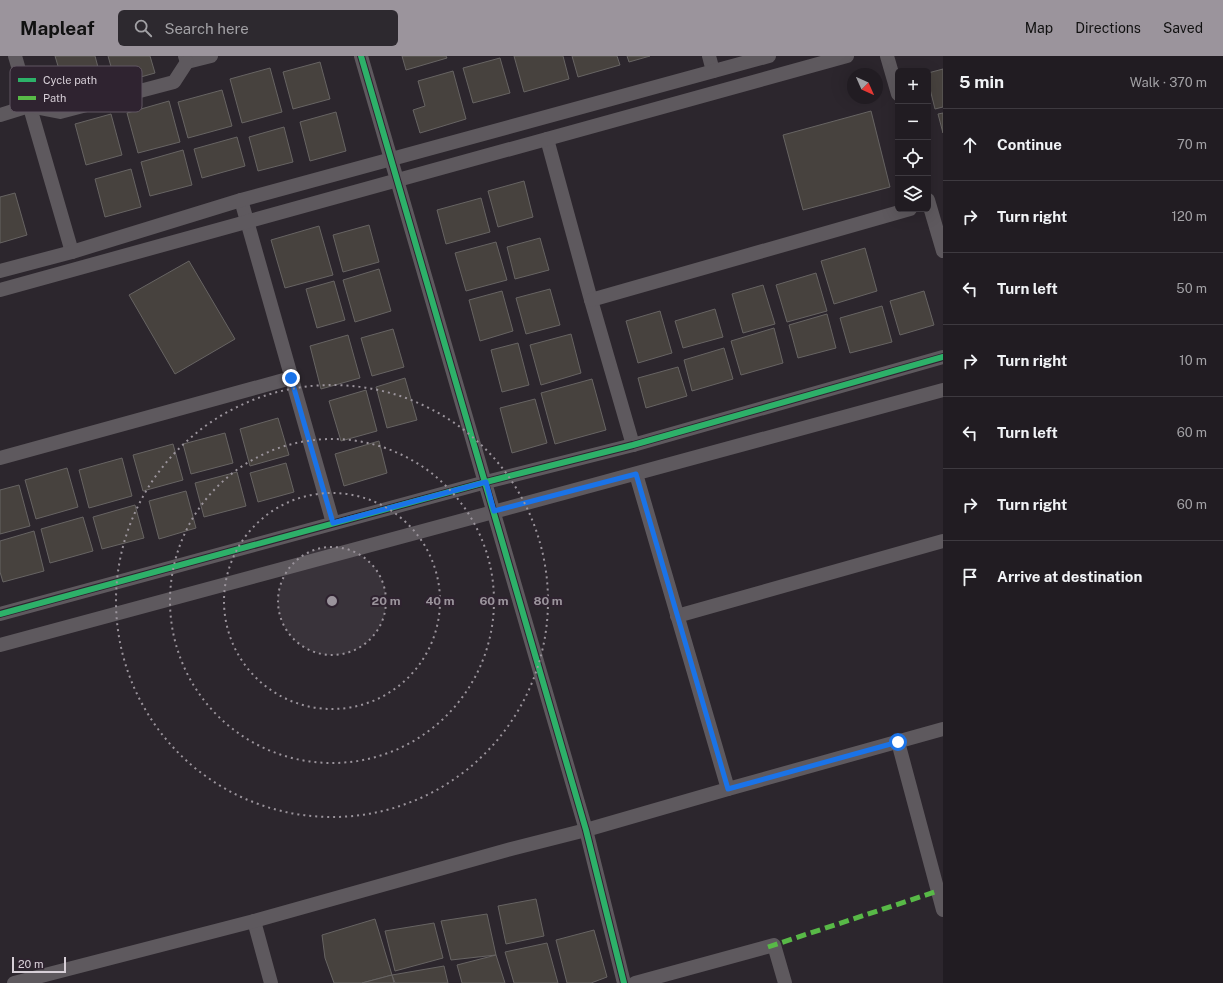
<!DOCTYPE html>
<meta charset="utf-8">
<style>
body{margin:0;font-family:"Public Sans",sans-serif;background:#2d292f;color:#f1f3f6}
.controls{position:absolute;right:12px;top:12px;display:grid;overflow:hidden;border-radius:6px;box-shadow:0 4px 16px #0002}
.controls button{width:36px;height:36px;display:grid;place-items:center;padding:0;border:0;border-bottom:1px solid #3e3a40;background:#211c22;color:#f1f3f6;font:20px sans-serif}
.compass{position:absolute;left:847px;top:12px;width:36px;height:36px;border-radius:50%;background:#211c22;box-shadow:0 4px 16px #0002;rotate:135deg}
.scale{position:absolute;left:12px;bottom:10px;width:54px;box-sizing:border-box;padding-left:4px;border:2px solid #d7cfd7;border-top:0;font-size:11px;line-height:14px;white-space:nowrap;color:#d7cfd7;-webkit-text-stroke:3px #2f2330;paint-order:stroke}
.stop{position:absolute;width:12px;height:12px;margin:-9px;border:3px solid #1a73e8;border-radius:50%;background:#fff}
.stop.end{background:#1a73e8;border-color:#fff;box-shadow:0 1px 4px #0008}
.list{margin:0;padding:0;list-style:none}
h2{display:flex;justify-content:space-between;align-items:center;height:52px;margin:0;padding:0 16px;font-size:17px}
h2 small{font-size:13px;font-weight:400;color:#a2a1a5}
.list li{display:grid;grid-template-columns:26px 1fr auto;gap:12px;align-items:center;box-sizing:border-box;height:72px;padding:0 16px;border-top:1px solid #3e3a40}
.list b{display:block;font-size:15px;white-space:nowrap}
.list em{font-size:13px;font-style:normal;color:#a2a1a5}
.icon{flex:none;width:22px;height:22px;fill:none;stroke:currentColor;stroke-width:2;stroke-linecap:round;stroke-linejoin:round}
.map{position:relative;flex:none;width:943px;height:927px;overflow:hidden}
header{display:flex;align-items:center;gap:24px;box-sizing:border-box;height:56px;padding:0 20px;background:#9b949c;color:#111}
header strong{font-size:19px}
nav{display:flex;gap:22px;margin-inline-start:auto;font-size:14px}
.search{width:280px;height:36px;background:#2d292f;display:flex;align-items:center;gap:10px;box-sizing:border-box;padding:0 14px;border-radius:6px;color:#a2a1a5;font-size:15px}
main{display:flex}
aside{flex:1;background:#211c22}
.map>svg:first-child{display:block}
.building{fill:#47423e;stroke:#676463}
.lines{fill:none;stroke-linecap:round;stroke-linejoin:round}
.street{stroke:#5e595e;stroke-width:14}
.quiet{stroke:#58b947;stroke-width:5;stroke-dasharray:10 5;stroke-linecap:butt}
.cycleway-casing{stroke:#2f2330;stroke-width:8}
.cycleway{stroke:#2db169;stroke-width:6}
.route{stroke:#1a73e8;stroke-width:5}
.ring{fill:none;stroke:#9b949c;stroke-width:2;stroke-dasharray:2 4}
.key{fill:#2f2330;stroke:#615762;stroke-width:1}
.key-label{font-size:11px;fill:#d7cfd7}
.centre{fill:#9b949c;stroke:#2f2330;stroke-width:2}
.ring-label{font-size:12px;text-anchor:middle;font-weight:bold;fill:#9b949c;stroke:#2f2330;stroke-width:4;stroke-linejoin:round;paint-order:stroke}
</style>
<header>
<strong>Mapleaf</strong>
<div class="search"><svg class="icon" aria-label="search" viewBox="0 0 24 24"><circle cx="10" cy="10" r="6"/><path d="M15 15l6 6"/></svg>Search here</div>
<nav><a>Map</a><a>Directions</a><a>Saved</a></nav>
</header>
<main>
<div class="map">
<svg width="943" height="927" viewBox="0 0 943 927">
<rect width="100%" height="100%" fill="#2c262d"/>
<g class="building">
<polygon points="55,0 95,0 103,30 67,40"/>
<polygon points="108,0 150,0 155,17 116,28"/>
<polygon points="402,0 446,0 447,2 406,14"/>
<polygon points="514,0 563,0 569,23 524,36"/>
<polygon points="572,0 617,0 620,9 578,21"/>
<polygon points="627,0 650,0 629,6"/>
<polygon points="500,2 510,37 473,47 463,12"/>
<polygon points="320,6 330,43 293,53 283,16"/>
<polygon points="270,12 282,56 242,67 230,23"/>
<polygon points="943,13 943,51 935,53 928,25 928,17"/>
<polygon points="453,15 466,63 420,77 413,54 425,50 418,25"/>
<polygon points="222,34 232,70 188,82 178,46"/>
<polygon points="169,45 180,86 138,97 127,57"/>
<polygon points="871,55 890,131 803,154 783,79"/>
<polygon points="336,56 346,95 310,105 300,66"/>
<polygon points="943,57 943,77 938,58"/>
<polygon points="111,58 122,99 86,109 75,68"/>
<polygon points="284,71 293,106 258,115 249,81"/>
<polygon points="237,81 245,110 202,122 194,93"/>
<polygon points="183,94 192,129 150,140 141,106"/>
<polygon points="131,113 141,151 105,161 95,123"/>
<polygon points="524,125 533,161 498,171 488,135"/>
<polygon points="15,137 27,179 0,187 0,141"/>
<polygon points="481,142 490,176 446,188 437,154"/>
<polygon points="369,169 379,206 343,216 333,179"/>
<polygon points="319,170 333,219 285,232 271,184"/>
<polygon points="540,182 549,214 515,223 507,191"/>
<polygon points="496,186 507,224 466,235 455,197"/>
<polygon points="865,192 877,235 834,248 821,205"/>
<polygon points="189,205 235,283 175,318 129,239"/>
<polygon points="379,213 391,255 355,266 343,224"/>
<polygon points="816,217 827,255 787,266 776,229"/>
<polygon points="334,225 345,264 317,272 306,233"/>
<polygon points="763,229 775,268 743,277 732,238"/>
<polygon points="550,233 560,269 526,278 516,242"/>
<polygon points="502,235 513,275 480,285 469,244"/>
<polygon points="924,235 934,269 900,279 890,245"/>
<polygon points="882,250 892,286 850,297 840,262"/>
<polygon points="715,253 723,281 683,292 675,265"/>
<polygon points="660,255 672,297 638,307 626,265"/>
<polygon points="827,258 836,292 798,302 789,269"/>
<polygon points="774,272 783,307 741,319 731,285"/>
<polygon points="393,273 404,311 372,320 361,282"/>
<polygon points="571,278 581,317 541,329 530,289"/>
<polygon points="348,279 360,322 321,333 310,290"/>
<polygon points="518,287 529,329 502,336 491,294"/>
<polygon points="724,292 733,323 692,335 684,304"/>
<polygon points="678,311 687,340 646,352 638,322"/>
<polygon points="405,322 417,364 387,372 376,331"/>
<polygon points="592,323 606,374 555,388 541,337"/>
<polygon points="366,334 377,375 341,385 329,345"/>
<polygon points="535,343 547,387 512,397 500,352"/>
<polygon points="278,362 289,399 250,410 240,373"/>
<polygon points="225,377 233,407 191,418 183,388"/>
<polygon points="379,385 387,417 344,430 335,398"/>
<polygon points="173,388 183,424 143,435 133,399"/>
<polygon points="122,402 132,440 89,452 79,414"/>
<polygon points="286,407 294,436 258,446 250,417"/>
<polygon points="67,412 78,451 36,463 25,424"/>
<polygon points="237,416 246,450 204,461 195,427"/>
<polygon points="19,429 30,470 0,478 0,434"/>
<polygon points="186,435 196,472 159,483 149,445"/>
<polygon points="135,449 144,482 102,493 93,461"/>
<polygon points="83,461 93,495 50,507 41,473"/>
<polygon points="34,475 44,515 3,526 0,516 0,485"/>
<polygon points="536,843 544,880 506,888 498,850"/>
<polygon points="487,858 496,899 451,904 441,865"/>
<polygon points="375,863 392,919 362,927 334,927 325,902 322,879"/>
<polygon points="434,867 443,902 395,915 385,875"/>
<polygon points="594,874 607,921 591,927 567,927 556,884"/>
<polygon points="547,887 558,927 514,927 505,896"/>
<polygon points="496,899 505,927 462,927 457,909"/>
<polygon points="444,910 448,927 395,927 392,919"/>
<polygon points="392,919 394,927 362,927"/>
</g>
<g class="lines">
<g class="street">
<polyline points="15,0 72,196"/>
<polyline points="185,0 187,6 211,0"/>
<polyline points="361,0 586,774 624,927"/>
<polyline points="709,0 713,15"/>
<polyline points="887,0 898,38"/>
<polyline points="0,59 29,50 60,56 174,26 187,6"/>
<polyline points="547,83 591,244 633,389"/>
<polyline points="241,144 333,467"/>
<polyline points="928,144 943,195"/>
<polyline points="0,215 72,196 241,144 769,0"/>
<polyline points="0,234 847,0"/>
<polyline points="591,244 910,153"/>
<polyline points="0,402 291,322"/>
<polyline points="636,418 728,733"/>
<polyline points="0,558 486,426 633,389 943,301"/>
<polyline points="677,560 943,485"/>
<path d="M0 589C314 504 629 420 943 334"/>
<polyline points="898,686 943,854"/>
<polyline points="254,865 271,927"/>
<polyline points="14,927 254,865 511,793 586,774 728,733 943,673"/>
<polyline points="635,927 774,889 785,927"/>
</g>
<polyline class="quiet" points="768,891 938,835"/>
<g class="cycleway-casing">
<g id="cycleway">
<polyline points="361,0 586,774 624,927"/>
<polyline points="0,558 486,426 633,389 943,301"/>
</g>
</g>
<use href="#cycleway" class="cycleway"/>
</g>
<g class="lines">
<polyline class="route" points="291,322 333,467 486,426 494,455 636,418 728,733 898,686"/>
</g>
<circle cx="332" cy="545" r="54" fill="#9b949c" fill-opacity=".12"/>
<g class="ring">
<circle cx="332" cy="545" r="54"/>
<circle cx="332" cy="545" r="108"/>
<circle cx="332" cy="545" r="162"/>
<circle cx="332" cy="545" r="216"/>
</g>
<rect x="10" y="10" width="132" height="46" rx="6" class="key"/>
<rect x="18" y="22" width="18" height="4" fill="#2db169"/>
<rect x="18" y="40" width="18" height="4" fill="#58b947"/>
<g class="key-label">
<text x="43" y="28">Cycle path</text>
<text x="43" y="46">Path</text>
</g>
<circle cx="332" cy="545" r="6" class="centre"/>
<g class="ring-label">
<text x="386" y="549">20 m</text>
<text x="440" y="549">40 m</text>
<text x="494" y="549">60 m</text>
<text x="548" y="549">80 m</text>
</g>
</svg>
<div class="controls">
<button>+</button>
<button>−</button>
<button><svg class="icon" aria-label="locate" viewBox="0 0 24 24"><circle cx="12" cy="12" r="6"/><path d="M12 2v4M12 18v4M2 12h4M18 12h4"/></svg></button>
<button><svg class="icon" aria-label="layers" viewBox="0 0 24 24"><path d="M12 4l9 5-9 5-9-5zM3 14l9 5 9-5"/></svg></button>
</div>
<svg class="compass" viewBox="-18 -18 36 36"><path d="M0-13l5 13h-10z" fill="#e53935"/><path d="M0 13l5-13h-10z" fill="#a2a1a5"/></svg>
<div class="scale">20 m</div>
<div class="stop" style="left:898px;top:686px"></div>
<div class="stop end" style="left:291px;top:322px"></div>
</div>
<aside>
<h2>5 min<small>Walk · 370 m</small></h2>
<ul class="list">
<li><svg class="icon" aria-label="ahead" viewBox="0 0 24 24"><path d="M12 20V5M6 11l6-6 6 6"/></svg><div><b>Continue</b></div><em>70 m</em></li>
<li><svg class="icon" aria-label="right" viewBox="0 0 24 24"><path d="M7 20v-9h11M14 6l5 5-5 5"/></svg><div><b>Turn right</b></div><em>120 m</em></li>
<li><svg class="icon" aria-label="left" viewBox="0 0 24 24"><path d="M17 20v-9H6M10 6l-5 5 5 5"/></svg><div><b>Turn left</b></div><em>50 m</em></li>
<li><svg class="icon" aria-label="right" viewBox="0 0 24 24"><path d="M7 20v-9h11M14 6l5 5-5 5"/></svg><div><b>Turn right</b></div><em>10 m</em></li>
<li><svg class="icon" aria-label="left" viewBox="0 0 24 24"><path d="M17 20v-9H6M10 6l-5 5 5 5"/></svg><div><b>Turn left</b></div><em>60 m</em></li>
<li><svg class="icon" aria-label="right" viewBox="0 0 24 24"><path d="M7 20v-9h11M14 6l5 5-5 5"/></svg><div><b>Turn right</b></div><em>60 m</em></li>
<li><svg class="icon" aria-label="arrive" viewBox="0 0 24 24"><path d="M6 21V4h12l-3 4 3 4H6"/></svg><div><b>Arrive at destination</b></div></li>
</ul>
</aside>
</main>
